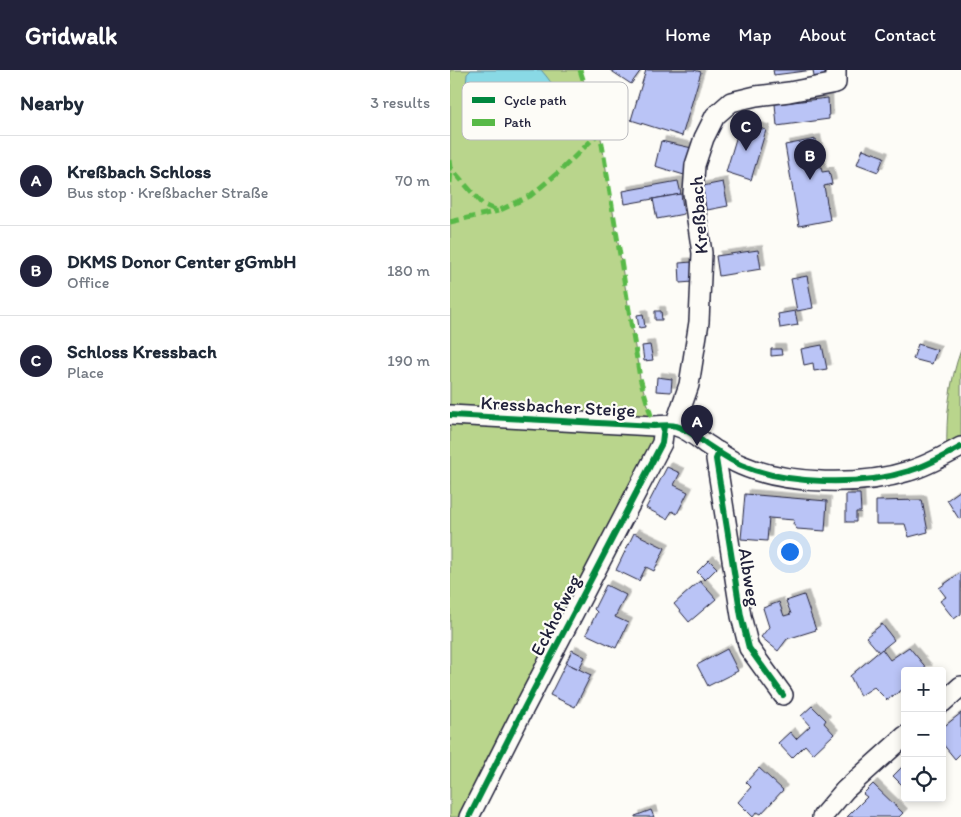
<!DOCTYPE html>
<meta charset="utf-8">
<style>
body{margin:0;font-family:Itim,sans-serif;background:#f2f2f3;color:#1f2937}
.controls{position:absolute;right:15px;bottom:15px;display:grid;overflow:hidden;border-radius:5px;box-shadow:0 2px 8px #0003}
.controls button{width:45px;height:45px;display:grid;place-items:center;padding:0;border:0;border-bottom:1px solid #e0e1e3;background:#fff;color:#1f2937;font:25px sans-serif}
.you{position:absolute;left:339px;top:481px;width:18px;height:18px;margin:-12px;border:4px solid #fff;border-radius:50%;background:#1a73e8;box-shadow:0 0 0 8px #1a73e833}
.badge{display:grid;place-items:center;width:32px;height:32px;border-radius:50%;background:#22223b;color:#fff;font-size:16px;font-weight:700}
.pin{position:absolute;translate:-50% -41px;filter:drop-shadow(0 1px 2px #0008)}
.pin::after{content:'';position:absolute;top:26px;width:18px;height:15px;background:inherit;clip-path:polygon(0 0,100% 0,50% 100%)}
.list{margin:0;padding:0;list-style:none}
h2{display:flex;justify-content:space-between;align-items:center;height:65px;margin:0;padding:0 20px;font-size:21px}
h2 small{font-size:16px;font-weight:400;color:#747a83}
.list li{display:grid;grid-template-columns:32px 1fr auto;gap:15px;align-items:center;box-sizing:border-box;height:90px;padding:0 20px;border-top:1px solid #e0e1e3}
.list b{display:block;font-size:19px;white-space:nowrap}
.list p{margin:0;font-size:16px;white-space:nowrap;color:#747a83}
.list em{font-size:16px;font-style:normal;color:#747a83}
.icon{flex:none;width:28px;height:28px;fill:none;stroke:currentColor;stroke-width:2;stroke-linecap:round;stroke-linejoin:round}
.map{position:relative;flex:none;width:511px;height:747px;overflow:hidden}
header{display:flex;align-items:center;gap:30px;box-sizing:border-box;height:70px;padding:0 25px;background:#22223b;color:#fff}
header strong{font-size:24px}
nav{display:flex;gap:28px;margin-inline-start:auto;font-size:18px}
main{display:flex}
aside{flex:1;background:#fff}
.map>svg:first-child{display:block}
.green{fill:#b9d58c;stroke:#6e7c64}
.water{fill:#89d9e5;stroke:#6090a1}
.building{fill:#bac4f6;stroke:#22223b;filter:url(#shadow)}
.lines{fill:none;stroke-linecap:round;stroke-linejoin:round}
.minor-casing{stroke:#22223b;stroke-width:22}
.minor{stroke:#fdfcf7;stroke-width:19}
.quiet{stroke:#58b947;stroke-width:5;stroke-dasharray:10 5;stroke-linecap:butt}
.cycleway-casing{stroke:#fdfcf7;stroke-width:9}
.cycleway{stroke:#00873e;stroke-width:6}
.labels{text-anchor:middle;stroke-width:4.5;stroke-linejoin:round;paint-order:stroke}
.street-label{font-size:19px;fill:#22223b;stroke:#fdfcf7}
.key{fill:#fdfcf7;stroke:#bbbbbf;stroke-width:1}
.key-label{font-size:14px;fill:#22223b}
</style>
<header>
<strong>Gridwalk</strong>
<nav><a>Home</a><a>Map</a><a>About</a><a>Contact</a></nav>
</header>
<main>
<aside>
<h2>Nearby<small>3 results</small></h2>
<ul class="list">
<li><span class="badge">A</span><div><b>Kreßbach Schloss</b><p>Bus stop · Kreßbacher Straße</p></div><em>70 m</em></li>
<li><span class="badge">B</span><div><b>DKMS Donor Center gGmbH</b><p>Office</p></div><em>180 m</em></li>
<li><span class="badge">C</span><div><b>Schloss Kressbach</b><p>Place</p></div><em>190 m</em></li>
</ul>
</aside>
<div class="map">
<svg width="511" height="747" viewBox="0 0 511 747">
<defs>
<filter id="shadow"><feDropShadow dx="4.5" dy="-4.5" stdDeviation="0" flood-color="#0004"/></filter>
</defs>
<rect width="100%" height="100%" fill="#fdfcf7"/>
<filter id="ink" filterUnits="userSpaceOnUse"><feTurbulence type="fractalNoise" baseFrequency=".02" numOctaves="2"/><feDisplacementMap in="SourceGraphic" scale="10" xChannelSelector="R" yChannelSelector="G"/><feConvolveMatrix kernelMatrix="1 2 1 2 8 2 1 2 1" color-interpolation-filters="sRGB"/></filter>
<g filter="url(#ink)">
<g class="green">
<polygon points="0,0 130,0 150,62 190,308 204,356 214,356 19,747 0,747"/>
<path d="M511 280V373L497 381C496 347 499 312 511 280Z"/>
</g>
<path class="water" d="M21 0H91C100 10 111 24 103 37 98 37 92 35 87 36 77 37 68 46 58 47 39 49 26 30 16 17L17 4Z"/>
<g class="building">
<polygon points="160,0 191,0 181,14"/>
<polygon points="196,0 244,0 251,2 232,66 181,50"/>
<polygon points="323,0 375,0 375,6 364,7 363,0 324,5"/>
<polygon points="378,28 379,49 327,56 325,34"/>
<polygon points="291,52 316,60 301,110 276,102"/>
<polygon points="366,69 372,102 379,101 382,114 374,116 380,150 349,156 335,75"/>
<polygon points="211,71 242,78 234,105 205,96"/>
<polygon points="413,79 434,87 428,102 407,94"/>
<polygon points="228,111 231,124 175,134 173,121"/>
<polygon points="273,112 278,136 252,141 248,117"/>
<polygon points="231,124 234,144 207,149 203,129"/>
<polygon points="308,180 311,199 269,206 266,186"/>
<polygon points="242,192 243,212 230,213 229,193"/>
<polygon points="357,206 363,238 347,241 341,209"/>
<polygon points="205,241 211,241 212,250 205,250"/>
<polygon points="345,241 348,255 330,258 328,244"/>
<polygon points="193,244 195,257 189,258 187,245"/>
<polygon points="468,274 487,280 482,294 463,289"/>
<polygon points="200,275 203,290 194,291 192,276"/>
<polygon points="372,275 377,299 364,301 363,293 354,295 351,279"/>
<polygon points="321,279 331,279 332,285 321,286"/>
<polygon points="207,307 222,309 221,322 206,321"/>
<polygon points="217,397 230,403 224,415 238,422 227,444 222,441 217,449 196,438"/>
<polygon points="511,420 511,448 509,449 497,430"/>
<polygon points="295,424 377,431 375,461 347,459 343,454 344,450 319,448 317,471 291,469"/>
<polygon points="396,424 410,424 411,442 406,442 406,452 396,452"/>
<polygon points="472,430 478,462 459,467 455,454 426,454 426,431"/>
<polygon points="184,463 215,478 204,501 196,497 189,511 166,500"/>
<polygon points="259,490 267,498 255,510 247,502"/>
<polygon points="510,503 511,504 511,544 504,549 490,531 496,527 489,518"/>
<polygon points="250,511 266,529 239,552 224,534"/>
<polygon points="156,515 176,525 165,547 178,553 166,578 136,564 147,542 144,539"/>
<polygon points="354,525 366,560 337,569 328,581 311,567 319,557 313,538 329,532 334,546 341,544 336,531"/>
<polygon points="432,554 444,570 429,582 416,567"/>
<polygon points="459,577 478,600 455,601 455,618 437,630 424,617 410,626 400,606 432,579 440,590"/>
<polygon points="277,579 288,601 258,616 247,595"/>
<polygon points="122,580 135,587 129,599 116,593"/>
<polygon points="116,593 141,605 125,637 100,625"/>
<polygon points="362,636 376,650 374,653 384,664 363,684 355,675 342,688 328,673 340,662 346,669 360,656 351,646"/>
<polygon points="511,643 511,683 505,689 492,673 492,658"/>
<polygon points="455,694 455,718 443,706"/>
<polygon points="309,698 333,720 311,744 307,742 303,747 288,732 301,717 296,712"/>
<polygon points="423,714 453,743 449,747 397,747 417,727 413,724"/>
<polygon points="201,740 204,747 185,747 185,746"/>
</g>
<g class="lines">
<g class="minor-casing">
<g id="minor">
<path d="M0 345 204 356C211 356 220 354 226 356 237 359 247 367 256 374 267 381 279 390 291 395 337 415 412 416 459 401 477 396 494 386 511 377"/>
<polyline points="225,355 239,315 249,252 252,183 243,123 245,95 254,68 265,46 281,32 306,26 339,22 386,13 386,0"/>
<polyline points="269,382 266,389 291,546 299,578 333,625"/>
<polyline points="492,633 511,616"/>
<polyline points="19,747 70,646 212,373 214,356"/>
<polyline points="372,747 395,720 455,666"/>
</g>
</g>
<use href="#minor" class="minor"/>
<g class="quiet">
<polyline points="130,0 150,62 190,308 204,356"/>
<polyline points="0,90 1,98 32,134 48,141 80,126 110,101 150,62"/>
<polyline points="0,113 1,98"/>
<polyline points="0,152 48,141"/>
</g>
<g class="cycleway-casing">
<g id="cycleway">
<path d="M0 345 204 356C211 356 220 354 226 356 237 359 247 367 256 374 267 381 279 390 291 395 337 415 412 416 459 401 477 396 494 386 511 377"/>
<polyline points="269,382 266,389 291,546 299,578 333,625"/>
<polyline points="19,747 70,646 212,373 214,356"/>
</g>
</g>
<use href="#cycleway" class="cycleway"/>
</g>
</g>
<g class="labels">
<g class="street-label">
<text transform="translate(248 145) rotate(-94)" y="7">Kreßbach</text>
<text transform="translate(108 336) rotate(3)" y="7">Kressbacher Steige</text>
<text transform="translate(300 507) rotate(81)" y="7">Albweg</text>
<text transform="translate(105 545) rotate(-63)" y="7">Eckhofweg</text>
</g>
</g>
<rect x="12" y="12" width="166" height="58" rx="8" class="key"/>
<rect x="22" y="27" width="23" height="6" fill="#00873e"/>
<rect x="22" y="49" width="23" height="7" fill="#58b947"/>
<g class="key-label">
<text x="54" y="35">Cycle path</text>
<text x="54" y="57">Path</text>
</g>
</svg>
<div class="controls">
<button>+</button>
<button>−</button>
<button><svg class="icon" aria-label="locate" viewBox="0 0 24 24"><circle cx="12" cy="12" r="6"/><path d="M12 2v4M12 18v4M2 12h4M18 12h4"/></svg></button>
</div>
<div class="you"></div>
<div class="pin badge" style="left:247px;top:376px">A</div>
<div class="pin badge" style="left:360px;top:110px">B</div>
<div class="pin badge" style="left:296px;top:81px">C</div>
</div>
</main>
